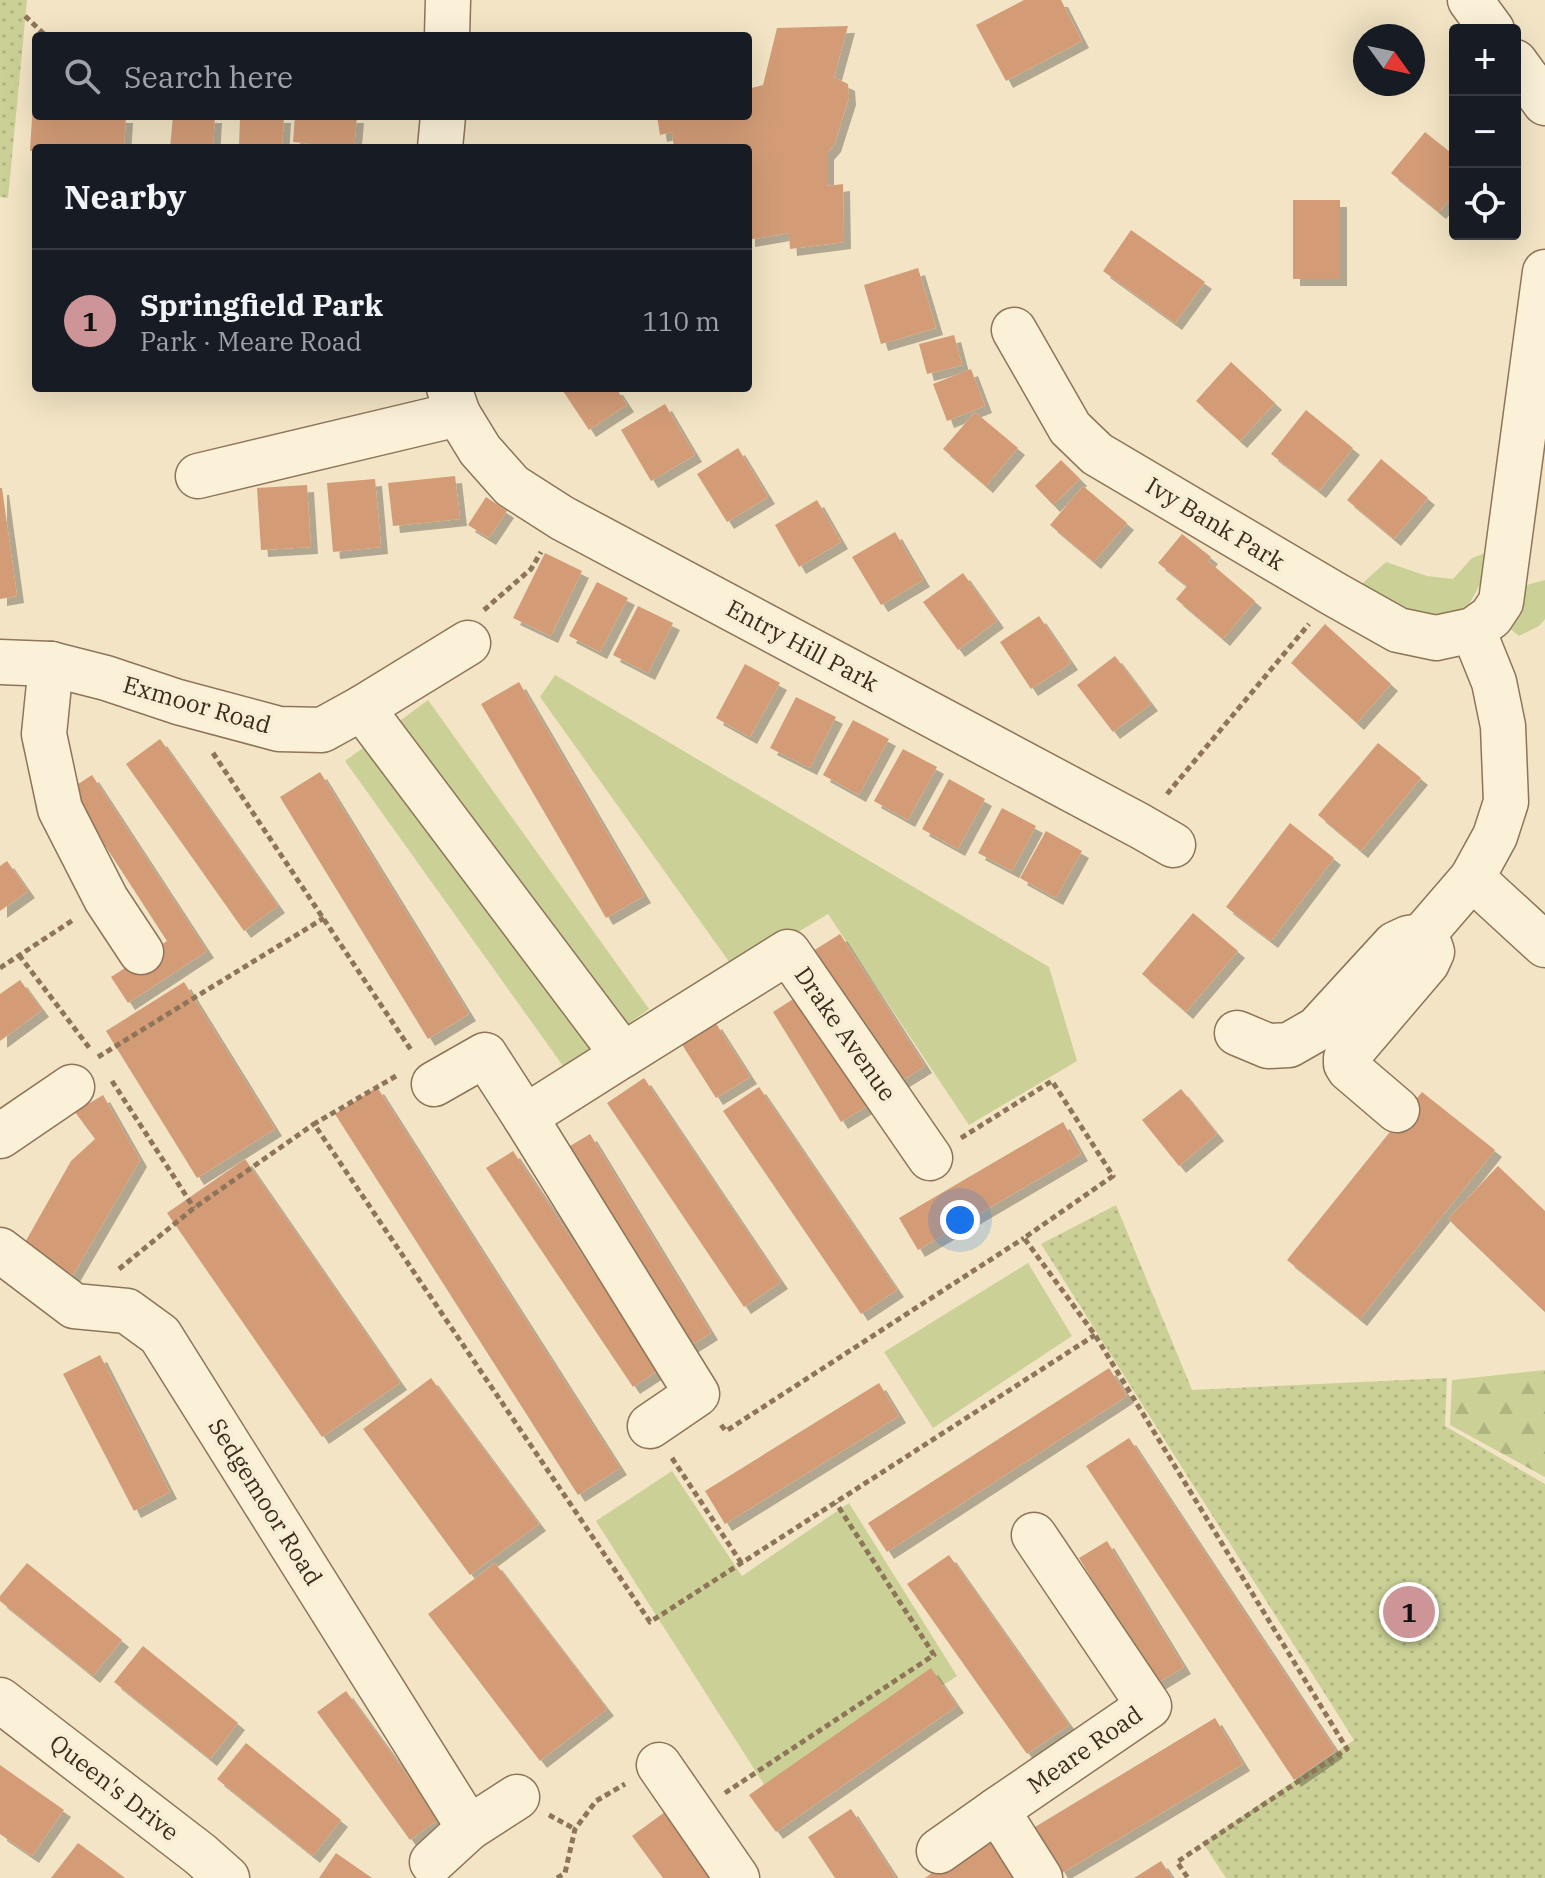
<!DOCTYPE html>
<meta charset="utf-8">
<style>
body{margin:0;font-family:"IBM Plex Serif",serif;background:#242831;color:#f1f3f6}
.controls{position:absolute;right:24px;top:24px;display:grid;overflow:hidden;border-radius:8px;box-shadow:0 8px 32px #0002}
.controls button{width:72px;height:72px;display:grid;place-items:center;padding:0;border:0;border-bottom:2px solid #363941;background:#171b24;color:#f1f3f6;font:40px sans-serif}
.compass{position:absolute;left:1353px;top:24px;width:72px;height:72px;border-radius:50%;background:#171b24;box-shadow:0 8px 32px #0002;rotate:123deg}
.you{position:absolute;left:960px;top:1220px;width:28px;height:28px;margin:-20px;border:6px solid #fff;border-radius:50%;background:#1a73e8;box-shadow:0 0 0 12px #1a73e833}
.badge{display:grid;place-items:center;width:52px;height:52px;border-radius:50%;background:#cd9598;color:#111;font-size:26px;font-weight:700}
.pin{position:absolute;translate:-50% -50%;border:4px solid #fff;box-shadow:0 2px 8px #0006}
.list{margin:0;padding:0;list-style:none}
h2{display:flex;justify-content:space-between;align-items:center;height:104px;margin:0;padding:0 32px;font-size:34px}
h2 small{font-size:26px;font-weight:400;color:#9ea1a6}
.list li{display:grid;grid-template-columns:52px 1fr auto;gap:24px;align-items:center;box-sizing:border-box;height:144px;padding:0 32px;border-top:2px solid #363941}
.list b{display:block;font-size:30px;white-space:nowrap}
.list p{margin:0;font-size:26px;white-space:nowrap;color:#9ea1a6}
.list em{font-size:26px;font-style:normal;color:#9ea1a6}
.icon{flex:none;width:44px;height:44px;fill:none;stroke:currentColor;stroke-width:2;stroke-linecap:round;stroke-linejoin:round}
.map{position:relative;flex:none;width:1545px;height:1878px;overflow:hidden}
.search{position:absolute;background:#171b24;box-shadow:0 8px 32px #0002;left:32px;top:32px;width:720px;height:88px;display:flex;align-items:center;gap:20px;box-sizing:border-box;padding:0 28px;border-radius:8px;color:#9ea1a6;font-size:30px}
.panel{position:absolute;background:#171b24;box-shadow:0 8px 32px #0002;left:32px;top:144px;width:720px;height:248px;border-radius:8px}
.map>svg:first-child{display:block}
.grass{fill:#cbd196}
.forest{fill:url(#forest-firs)}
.park{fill:url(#park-dots)}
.building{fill:#d39c77;filter:url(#shadow)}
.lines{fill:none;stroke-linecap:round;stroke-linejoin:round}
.minor-casing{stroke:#8e7458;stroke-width:47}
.path{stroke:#8e7458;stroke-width:5;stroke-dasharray:6 4;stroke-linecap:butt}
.minor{stroke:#fbf0d8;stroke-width:44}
.labels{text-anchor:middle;stroke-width:7;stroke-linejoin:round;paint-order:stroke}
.street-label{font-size:24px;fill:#3d2c1e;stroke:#f8eed4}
</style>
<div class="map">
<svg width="1545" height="1878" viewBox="0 0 1545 1878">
<defs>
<pattern id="forest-firs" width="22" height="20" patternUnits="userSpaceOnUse" patternTransform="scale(2)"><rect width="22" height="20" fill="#cbd196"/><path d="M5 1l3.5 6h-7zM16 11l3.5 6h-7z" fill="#afb481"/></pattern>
<pattern id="park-dots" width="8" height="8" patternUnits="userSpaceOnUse" patternTransform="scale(2)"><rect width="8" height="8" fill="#cbd196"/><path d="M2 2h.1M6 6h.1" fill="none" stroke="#afb481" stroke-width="1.8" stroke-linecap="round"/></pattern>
<filter id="shadow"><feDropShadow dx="7" dy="7" stdDeviation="0" flood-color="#0004"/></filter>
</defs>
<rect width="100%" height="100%" fill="#f2e4c4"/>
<g class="grass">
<polygon points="1491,551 1484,577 1468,606 1452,617 1427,621 1355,590 1386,562 1427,576 1453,579 1472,558"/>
<polygon points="1545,580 1545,619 1539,626 1519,636 1508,627 1523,586"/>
<polygon points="555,675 1049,967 1077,1061 969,1125 828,914 735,970 540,697"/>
<polygon points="428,700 649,1009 620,1030 397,723"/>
<polygon points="374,740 597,1047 566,1070 345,761"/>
<polygon points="1028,1263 1072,1336 933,1428 884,1352"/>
<polygon points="672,1471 742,1576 849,1503 957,1676 772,1797 596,1521"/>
</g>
<polygon class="forest" points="1545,1370 1545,1477 1450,1425 1452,1380"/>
<g class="park">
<polygon points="0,0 27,0 8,198 0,197"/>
<polygon points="1116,1205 1192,1390 1447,1378 1445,1426 1545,1484 1545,1878 1226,1878 1203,1843 1354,1740 1041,1244"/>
</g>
<g class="building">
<polygon points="1024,0 1061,0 1082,41 1006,81 976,25"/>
<polygon points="848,26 834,77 848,84 849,98 834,145 827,153 827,186 843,184 844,242 790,249 789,233 748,240 748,148 674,148 672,132 660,135 657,116 748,116 748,89 763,85 777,28"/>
<polygon points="34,85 36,86 36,116 126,116 124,148 36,148 36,151 30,151"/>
<polygon points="173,116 215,116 213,148 170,148"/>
<polygon points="240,116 284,116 282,148 239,148"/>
<polygon points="295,116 357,116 354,148 293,142"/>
<polygon points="1425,132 1455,156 1455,193 1439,212 1391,173"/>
<rect x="1293" y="200" width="47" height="79"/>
<polygon points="1131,230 1205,282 1175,323 1103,271"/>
<polygon points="918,268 936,328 881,344 864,285"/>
<polygon points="954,335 962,365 927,374 919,344"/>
<polygon points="1231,362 1275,403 1240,441 1196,401"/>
<polygon points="971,369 985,406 947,421 933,384"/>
<polygon points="561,388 616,388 627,405 589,430"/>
<polygon points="665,404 695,455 651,481 621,430"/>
<polygon points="1306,410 1353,448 1319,491 1271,454"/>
<polygon points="975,412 1018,448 986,486 943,449"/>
<polygon points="738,448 768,497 727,522 697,474"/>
<polygon points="1381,459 1428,498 1394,539 1347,500"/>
<polygon points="1061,460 1080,479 1053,505 1035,486"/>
<polygon points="455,476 460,519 393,526 388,483"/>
<polygon points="375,479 381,547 333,552 327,483"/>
<polygon points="307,485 311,547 261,550 257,488"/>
<polygon points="1083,486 1127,523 1094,562 1050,525"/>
<polygon points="0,488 2,488 17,596 0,599"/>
<polygon points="486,497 507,511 489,538 468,525"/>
<polygon points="817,500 841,542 799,567 775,525"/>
<polygon points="895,532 923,580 881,605 852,557"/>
<polygon points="1182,534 1211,557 1208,561 1255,601 1223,639 1176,599 1187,586 1158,563"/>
<polygon points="545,553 582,571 551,636 513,618"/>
<polygon points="963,573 997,621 958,650 923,602"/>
<polygon points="597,582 628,598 600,652 569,636"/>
<polygon points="638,606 673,623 648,673 613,655"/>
<polygon points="1039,616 1071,663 1031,689 1000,642"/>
<polygon points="1325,624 1391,684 1357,723 1291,663"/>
<polygon points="1115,656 1151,704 1113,732 1077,685"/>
<polygon points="745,664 780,683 750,737 716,718"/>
<polygon points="519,682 644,896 606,918 481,704"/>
<polygon points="796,697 836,717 810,768 770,748"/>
<polygon points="853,720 889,739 859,795 823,775"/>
<polygon points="160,739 278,906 244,931 126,764"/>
<polygon points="1378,743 1421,778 1361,851 1318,815"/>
<polygon points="903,749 937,767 908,820 874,801"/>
<polygon points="320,772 469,1014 428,1039 280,797"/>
<polygon points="92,775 207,951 128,1003 111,977 167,941 69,790"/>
<polygon points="949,779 985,799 958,849 922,829"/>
<polygon points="1002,808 1036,826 1012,871 978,853"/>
<polygon points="1290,823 1334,858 1271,941 1226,907"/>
<polygon points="1046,831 1082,851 1056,898 1020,878"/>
<polygon points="7,861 28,891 0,911 0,866"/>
<polygon points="1193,913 1238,951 1186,1012 1142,974"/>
<polygon points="840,934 925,1066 898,1083 813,951"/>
<polygon points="20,980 42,1010 0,1041 0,994"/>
<polygon points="184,982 275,1129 197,1178 106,1031"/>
<polygon points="804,992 872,1103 841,1122 773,1012"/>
<polygon points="715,1022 750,1077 716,1098 681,1043"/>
<polygon points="644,1078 781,1282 744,1307 607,1103"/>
<polygon points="377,1087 620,1468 578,1495 335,1114"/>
<polygon points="759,1087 897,1290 861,1314 723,1111"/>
<polygon points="1181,1089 1217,1134 1179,1166 1142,1120"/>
<polygon points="1422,1092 1495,1150 1360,1319 1287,1260"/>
<polygon points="103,1095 140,1160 73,1275 23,1246 71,1161 95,1139 75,1112"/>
<polygon points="1063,1122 1081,1154 918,1250 899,1218"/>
<polygon points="590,1134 711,1333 687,1348 565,1149"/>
<polygon points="513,1151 659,1370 633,1387 486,1168"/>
<polygon points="245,1159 400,1383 322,1437 167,1213"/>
<polygon points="1498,1166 1545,1211 1545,1312 1448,1219"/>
<polygon points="100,1355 170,1492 134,1511 63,1374"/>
<polygon points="1109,1368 1127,1396 887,1552 868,1523"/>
<polygon points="431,1378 539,1524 470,1575 363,1429"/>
<polygon points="879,1383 899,1416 725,1524 705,1491"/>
<polygon points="1129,1438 1336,1751 1294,1780 1086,1466"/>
<polygon points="1107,1541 1184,1667 1156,1684 1079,1558"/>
<polygon points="949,1555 1069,1725 1027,1754 907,1584"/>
<polygon points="27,1563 122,1640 93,1676 0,1601 0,1596"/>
<polygon points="495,1563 607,1709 540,1761 428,1614"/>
<polygon points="143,1646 238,1723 210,1759 114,1682"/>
<polygon points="931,1668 957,1706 776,1832 749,1795"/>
<polygon points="346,1691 439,1819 410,1840 317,1712"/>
<polygon points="1215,1718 1243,1764 1062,1873 1035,1827"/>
<polygon points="246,1743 341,1820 313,1856 217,1779"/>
<polygon points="0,1765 64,1810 32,1856 0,1834"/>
<polygon points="851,1809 896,1878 835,1878 808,1837"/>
<polygon points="665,1812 713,1878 663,1878 632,1836"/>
<polygon points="988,1832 1022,1878 925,1878"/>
<polygon points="78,1843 104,1862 125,1878 51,1878"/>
<polygon points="336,1853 372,1878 319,1878"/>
<polygon points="1161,1861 1172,1878 1134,1878"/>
</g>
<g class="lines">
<g class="minor-casing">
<g id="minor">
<polyline points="1470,0 1492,30"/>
<polyline points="447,36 448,0"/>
<polyline points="1515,62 1545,103"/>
<polyline points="440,148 443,116"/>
<polyline points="1014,330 1070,428 1097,454 1334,594 1398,630 1436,638 1473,630 1491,617 1501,602 1545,272"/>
<polyline points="449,388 458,414 480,450 512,486 562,518 1140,826 1173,845"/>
<polyline points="198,476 458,414"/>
<polyline points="0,662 51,664 106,678 178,702 279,729 322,730 362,708 468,643"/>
<polyline points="51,664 44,734 60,809 106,899 141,952"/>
<polyline points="362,708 623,1055 788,952 930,1158"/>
<polyline points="1472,878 1545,945"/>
<polyline points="1422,936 1472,878 1495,836 1506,802 1503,726 1494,682 1473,630"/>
<polyline points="1237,1033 1268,1046 1289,1045 1317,1029 1395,944 1408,938 1422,936"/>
<polyline points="623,1055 525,1117 697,1394 650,1426"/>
<polyline points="434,1084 485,1055 525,1117"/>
<polyline points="1397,1110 1349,1069 1346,1064 1346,1058 1427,963 1432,952 1430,946 1422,936"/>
<polyline points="0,1136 72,1087"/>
<polyline points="0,1250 74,1306 127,1311 160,1335 469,1828"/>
<polyline points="1034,1535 1149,1706 997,1810 1040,1878"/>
<polyline points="0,1700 200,1854 227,1878"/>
<polyline points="659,1765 737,1878"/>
<polyline points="939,1851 997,1810"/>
<polyline points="432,1862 469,1828 517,1797"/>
</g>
</g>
<g class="path">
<polyline points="25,16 46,36"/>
<polyline points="484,610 531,569 541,552"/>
<polyline points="213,753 411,1050"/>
<polyline points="1167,794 1309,624"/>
<polyline points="19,955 91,1050"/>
<polyline points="0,968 73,920"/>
<polyline points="98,1057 324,918"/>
<polyline points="396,1076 314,1124 650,1622 1095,1335"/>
<polyline points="112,1081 194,1208"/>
<polyline points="961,1138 1052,1081 1113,1176 1024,1238 1095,1335 1347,1749 1177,1862 1188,1878"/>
<polyline points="119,1269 194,1208 314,1124"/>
<polyline points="721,1425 726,1431 1024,1238"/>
<polyline points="672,1458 742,1564"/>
<polyline points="725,1793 934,1655 836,1503"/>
<polyline points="549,1815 575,1829"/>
<polyline points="557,1878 565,1873 575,1829 596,1801 625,1784"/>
</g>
<use href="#minor" class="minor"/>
</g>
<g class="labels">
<g class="street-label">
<text transform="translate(1215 524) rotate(31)" y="8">Ivy Bank Park</text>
<text transform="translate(802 646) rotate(28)" y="8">Entry Hill Park</text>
<text transform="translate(197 705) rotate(16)" y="8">Exmoor Road</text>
<text transform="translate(845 1034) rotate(55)" y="8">Drake Avenue</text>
<text transform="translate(265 1502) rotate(58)" y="8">Sedgemoor Road</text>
<text transform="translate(1085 1750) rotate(-35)" y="8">Meare Road</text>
<text transform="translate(114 1788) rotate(38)" y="8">Queen's Drive</text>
</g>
</g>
</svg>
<div class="controls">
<button>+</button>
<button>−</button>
<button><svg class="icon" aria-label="locate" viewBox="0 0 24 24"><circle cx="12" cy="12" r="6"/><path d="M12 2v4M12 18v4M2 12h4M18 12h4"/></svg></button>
</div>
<svg class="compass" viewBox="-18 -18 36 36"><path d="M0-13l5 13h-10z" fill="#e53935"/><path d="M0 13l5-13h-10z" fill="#9ea1a6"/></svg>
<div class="you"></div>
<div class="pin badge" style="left:1409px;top:1612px">1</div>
<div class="search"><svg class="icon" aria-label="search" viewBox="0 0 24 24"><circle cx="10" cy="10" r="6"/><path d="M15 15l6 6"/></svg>Search here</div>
<section class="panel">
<h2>Nearby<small></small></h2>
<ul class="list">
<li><span class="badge">1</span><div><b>Springfield Park</b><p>Park · Meare Road</p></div><em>110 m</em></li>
</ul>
</section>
</div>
